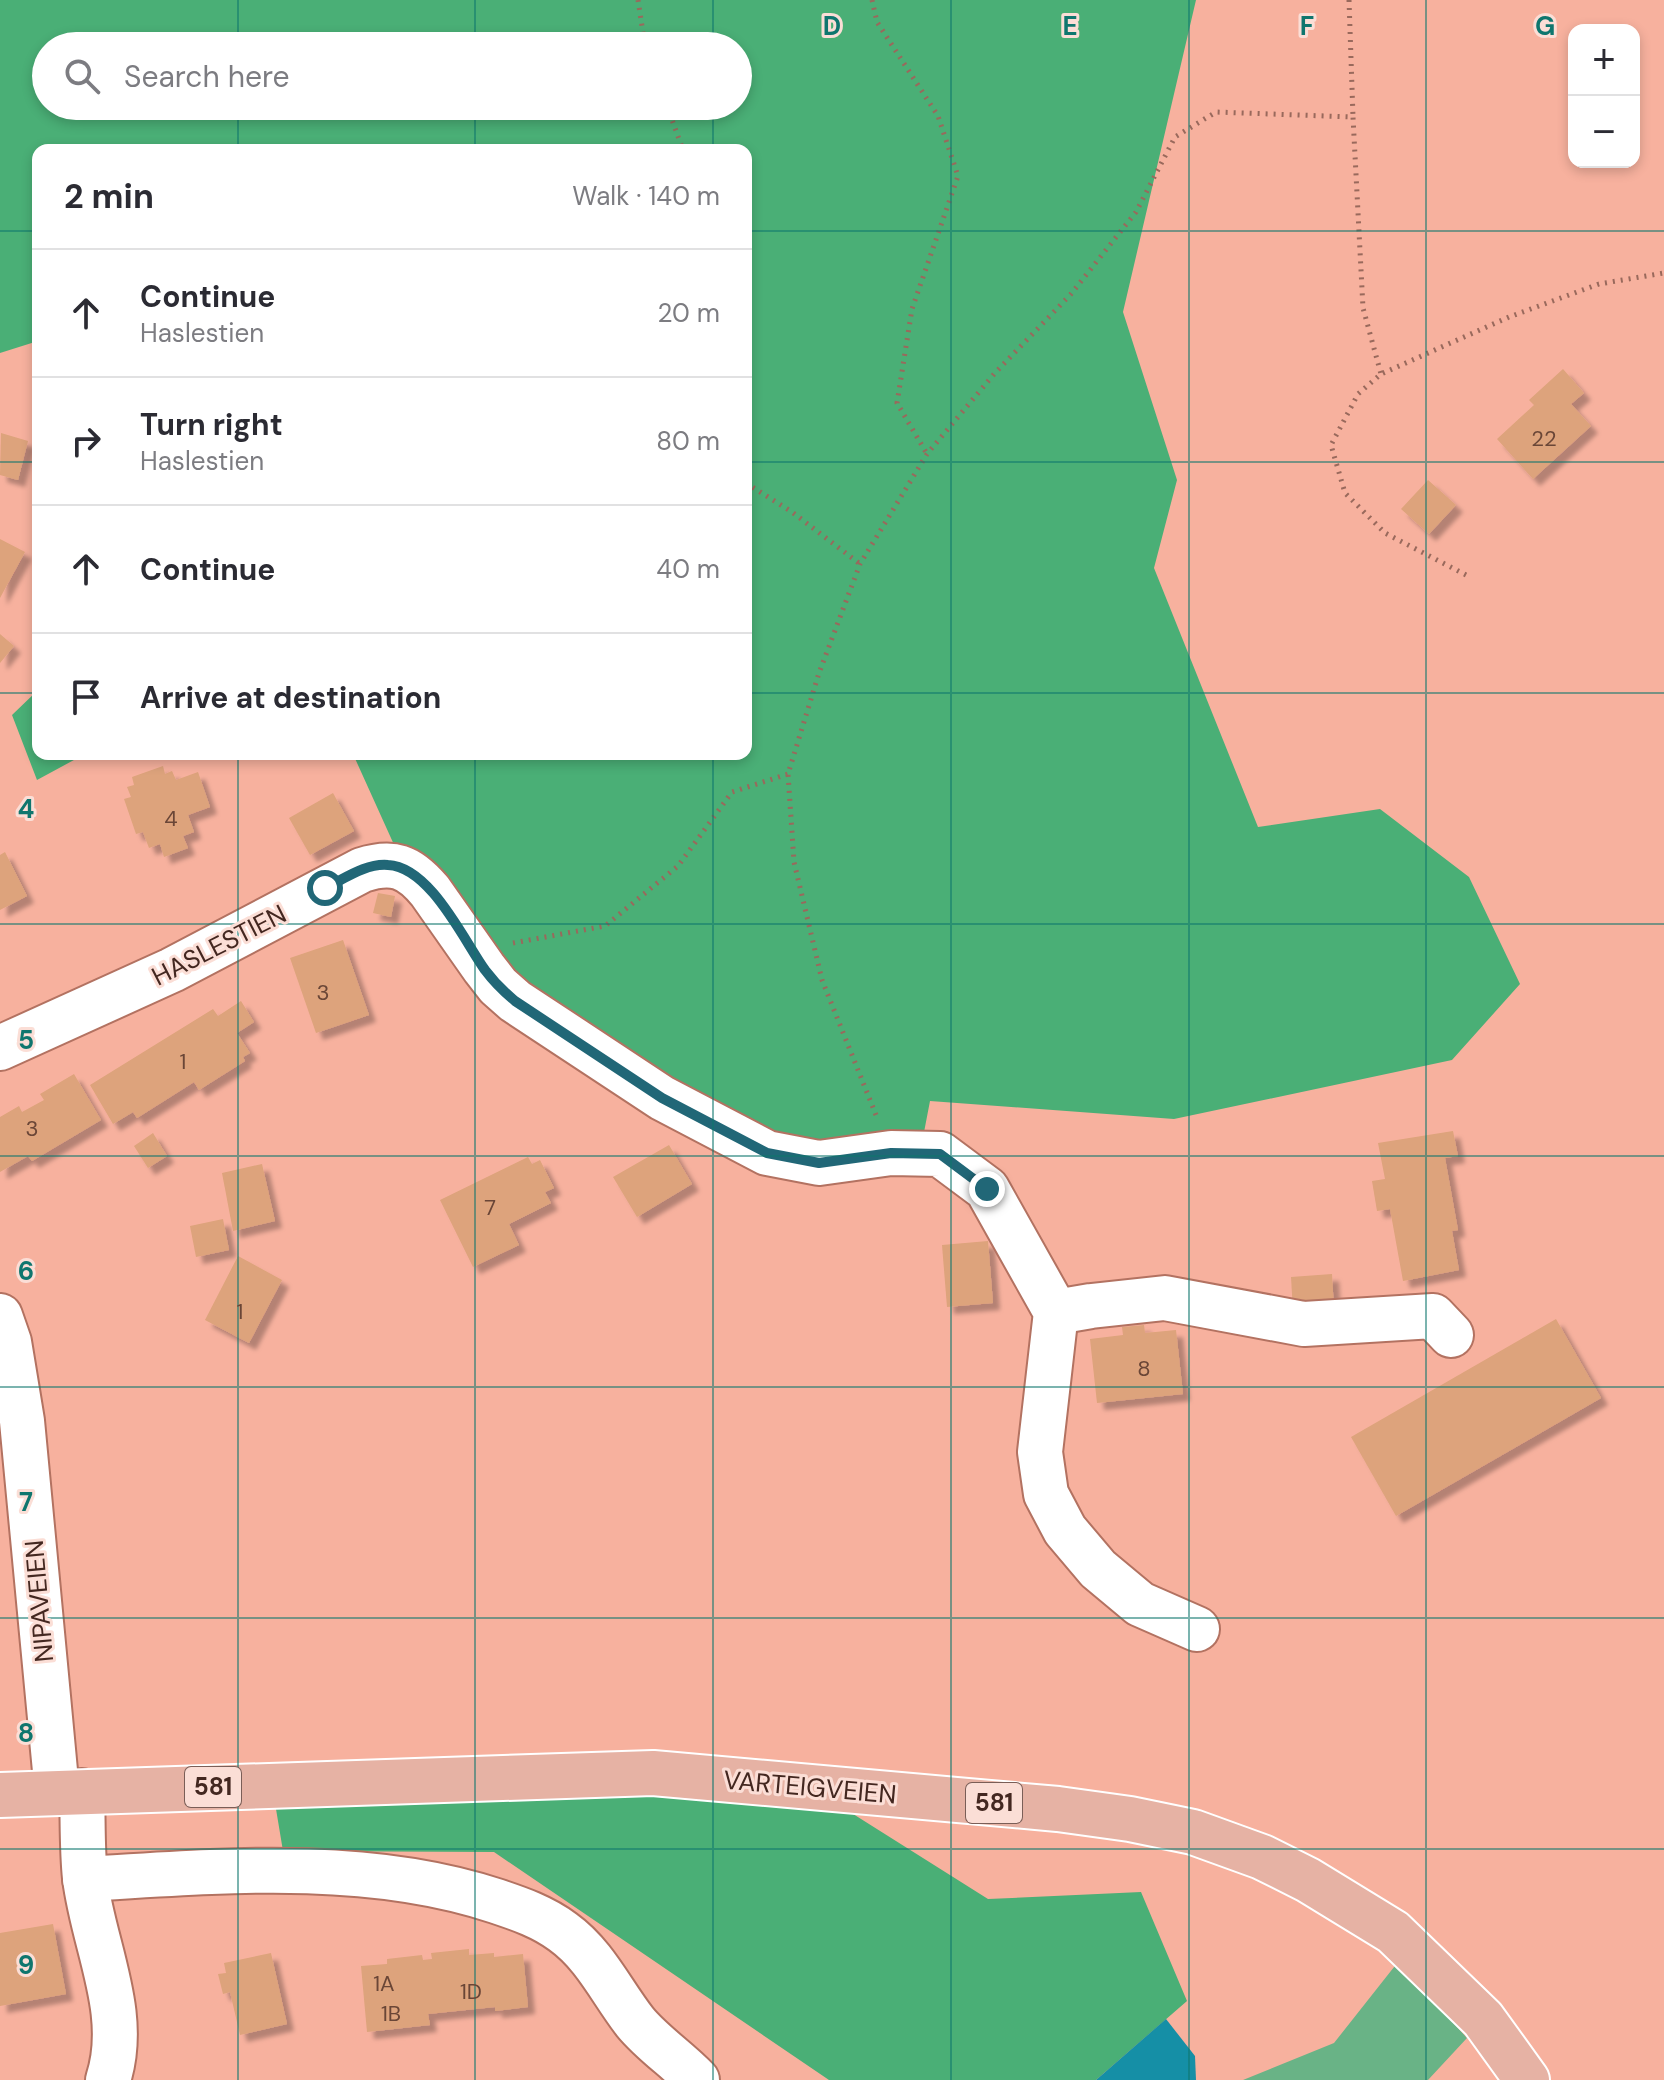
<!DOCTYPE html>
<meta charset="utf-8">
<style>
body{margin:0;font-family:"DM Sans",sans-serif;background:#f2f2f3;color:#2b2b33}
.controls{position:absolute;right:24px;top:24px;display:grid;overflow:hidden;border-radius:16px;box-shadow:0 4px 12px #0003}
.controls button{width:72px;height:72px;display:grid;place-items:center;padding:0;border:0;border-bottom:2px solid #e1e1e2;background:#fff;color:#2b2b33;font:40px sans-serif}
.stop{position:absolute;width:24px;height:24px;margin:-18px;border:6px solid #216777;border-radius:50%;background:#fff}
.stop.end{background:#216777;border-color:#fff;box-shadow:0 2px 8px #0008}
.list{margin:0;padding:0;list-style:none}
h2{display:flex;justify-content:space-between;align-items:center;height:104px;margin:0;padding:0 32px;font-size:34px}
h2 small{font-size:26px;font-weight:400;color:#7c7c81}
.list li{display:grid;grid-template-columns:52px 1fr auto;gap:24px;align-items:center;box-sizing:border-box;height:128px;padding:0 32px;border-top:2px solid #e1e1e2}
.list b{display:block;font-size:30px;white-space:nowrap}
.list p{margin:0;font-size:26px;white-space:nowrap;color:#7c7c81}
.list em{font-size:26px;font-style:normal;color:#7c7c81}
.icon{flex:none;width:44px;height:44px;fill:none;stroke:currentColor;stroke-width:2;stroke-linecap:round;stroke-linejoin:round}
.map{position:relative;flex:none;width:1664px;height:2080px;overflow:hidden}
.search{position:absolute;background:#fff;box-shadow:0 4px 12px #0003;left:32px;top:32px;width:720px;height:88px;display:flex;align-items:center;gap:20px;box-sizing:border-box;padding:0 28px;border-radius:44px;color:#7c7c81;font-size:30px}
.panel{position:absolute;background:#fff;box-shadow:0 4px 12px #0003;left:32px;top:144px;width:720px;height:616px;border-radius:16px}
.map>svg:first-child{display:block}
.green{fill:#69b386}
.forest{fill:#4aaf76;fill-rule:evenodd}
.water{fill:#158fa6}
.building{fill:#dda37b;filter:url(#shadow)}
.lines{fill:none;stroke-linecap:round;stroke-linejoin:round}
.minor-casing{stroke:#b37261;stroke-width:48}
.major-casing{stroke:#fff;stroke-width:48}
.path{stroke:#99695c;stroke-width:5;stroke-dasharray:2 6;stroke-linecap:butt}
.minor{stroke:#fff;stroke-width:44}
.major{stroke:#e6b2a4;stroke-width:44}
.route{stroke:#216777;stroke-width:10}
.grid{fill:none;stroke:#0f766e;stroke-width:2;stroke-opacity:0.55}
.labels{text-anchor:middle;stroke-width:6;stroke-linejoin:round;paint-order:stroke}
.number-label{font-size:22px;fill:#6a4637}
.shield{fill:#fbded6;stroke:#7a5e57;stroke-width:2}
.shield-label{font-size:24px;font-weight:bold;fill:#432720}
.street-label{font-size:26px;fill:#432720;stroke:#fbded6}
.grid-label{font-size:26px;text-anchor:middle;font-weight:bold;fill:#0f766e;stroke:#fbded6;stroke-width:6;stroke-linejoin:round;paint-order:stroke}
</style>
<div class="map">
<svg width="1664" height="2080" viewBox="0 0 1664 2080">
<defs>
<filter id="shadow"><feDropShadow dx="7" dy="7" stdDeviation="2" flood-color="#0004"/></filter>
</defs>
<rect width="100%" height="100%" fill="#f7b19e"/>
<polygon class="green" points="1398,1962 1467,2038 1428,2080 1243,2080 1334,2043"/>
<g class="forest">
<path d="M0 0H1196L1123 312 1177 480 1154 568 1258 827 1380 809 1469 877 1520 984 1452 1060 1174 1119 930 1101 920 1153 819 1163 515 1001 405 869 353 754H746V150H38V341L0 353ZM46 46H738V106H46Z"/>
<polygon points="38,690 38,754 85,754 37,780 12,715"/>
<polygon points="624,1788 842,1807 988,1899 1141,1892 1187,2001 1096,2080 829,2080 494,1852 283,1851 274,1797"/>
</g>
<polygon class="water" points="1166,2019 1195,2056 1196,2080 1096,2080"/>
<g class="building">
<polygon points="1563,369 1584,393 1571,404 1591,426 1533,479 1497,439 1534,405 1529,400"/>
<polygon points="1,433 28,441 18,480 0,475"/>
<polygon points="1428,480 1456,505 1429,534 1401,509"/>
<polygon points="0,539 25,552 0,598"/>
<polygon points="0,634 14,646 0,663"/>
<polygon points="163,766 165,774 172,771 176,780 198,772 210,807 188,815 194,832 183,836 188,848 164,857 160,844 149,848 143,832 136,834 124,799 131,797 127,787 134,785 132,777"/>
<polygon points="333,793 354,831 310,855 289,818"/>
<polygon points="5,852 27,896 0,910 0,855"/>
<polygon points="378,893 395,896 391,917 373,913"/>
<polygon points="343,940 369,1015 316,1033 290,958"/>
<polygon points="241,1001 254,1022 237,1033 250,1053 243,1057 245,1061 199,1090 194,1082 137,1118 133,1112 113,1124 90,1085 213,1009 218,1016"/>
<polygon points="74,1074 101,1120 32,1161 28,1156 0,1172 0,1117 19,1106 22,1112 44,1100 40,1094"/>
<polygon points="1453,1131 1458,1156 1445,1158 1458,1230 1452,1231 1459,1270 1403,1281 1390,1209 1377,1211 1372,1181 1385,1179 1378,1143"/>
<polygon points="153,1133 167,1156 148,1168 134,1146"/>
<polygon points="669,1145 692,1184 637,1217 613,1177"/>
<polygon points="528,1157 532,1164 540,1160 554,1188 545,1192 551,1203 509,1224 519,1245 473,1267 440,1200"/>
<polygon points="262,1164 275,1221 233,1231 222,1173"/>
<polygon points="223,1219 229,1250 196,1257 190,1226"/>
<polygon points="988,1241 993,1303 947,1307 942,1245"/>
<polygon points="238,1256 282,1280 249,1343 205,1320"/>
<polygon points="1332,1274 1334,1309 1293,1311 1291,1277"/>
<polygon points="1556,1319 1601,1398 1396,1516 1351,1437"/>
<polygon points="1144,1325 1145,1333 1176,1330 1183,1394 1097,1403 1090,1339 1123,1335 1122,1327"/>
<polygon points="53,1924 66,1994 0,2006 0,1933"/>
<polygon points="469,1949 469,1955 494,1953 494,1957 523,1954 528,2007 495,2011 495,2007 428,2014 430,2025 367,2032 361,1966 387,1964 387,1959 422,1955 423,1960 432,1959 431,1953"/>
<polygon points="271,1953 287,2024 240,2035 230,1992 223,1994 218,1974 226,1973 224,1963"/>
</g>
<g class="lines">
<g class="minor-casing">
<g id="minor">
<path d="M0 1048 172 970 362 870C393 860 409 866 430 891L484 968 498 986 515 1001 662 1098 767 1153 819 1163 891 1153 940 1154 987 1189 1056 1312 1040 1452 1046 1494 1065 1530 1098 1569 1140 1604 1197 1629"/>
<polyline points="1056,1312 1091,1306 1165,1298 1304,1324 1433,1316 1451,1335"/>
<polyline points="0,1316 9,1342 22,1421 57,1792"/>
<path d="M82 1791C83 1820 82 1850 85 1878 93 1945 130 2013 108 2080"/>
<path d="M85 1879C220 1871 366 1858 496 1901 520 1909 543 1917 563 1932 595 1955 611 1991 635 2022 652 2043 678 2060 697 2080"/>
</g>
</g>
<g class="major-casing">
<polyline id="major" points="0,1795 653,1773 1058,1809 1130,1819 1193,1832 1262,1857 1308,1880 1393,1932 1483,2019 1527,2080"/>
</g>
<g class="path">
<polyline points="638,0 645,46"/>
<polyline points="872,0 877,22 938,116 958,176 912,309 897,403 927,454"/>
<polyline points="1349,0 1353,117"/>
<polyline points="667,106 683,150"/>
<polyline points="746,483 792,512 860,564"/>
<polyline points="1466,575 1385,533 1345,493 1331,445 1358,394 1381,374 1509,317 1599,284 1664,273"/>
<polyline points="513,943 605,926 678,866 732,792 788,774"/>
<polyline points="876,1115 822,980 794,862 788,774 819,673 860,564 927,454 995,373 1071,294 1136,212 1175,137 1216,112 1353,117 1363,308 1381,374"/>
</g>
<use href="#minor" class="minor"/>
<use href="#major" class="major"/>
</g>
<g class="lines">
<path class="route" d="M325 888C344 879 366 863 388 865 430 867 463 939 485 970 494 982 503 991 515 1001L662 1098 767 1153 819 1163 891 1153 940 1154 987 1189"/>
</g>
<path class="grid" d="M238 0V46M475 0V46M713 0V46M951 0V2080M1189 0V2080M1426 0V2080M238 106V150M475 106V150M713 106V150M0 231H38M746 231H1664M0 462H38M746 462H1664M0 693H38M746 693H1664M238 754V2080M475 754V2080M713 754V2080M0 924H1664M0 1156H1664M0 1387H1664M0 1618H1664M0 1849H1664"/>
<g class="labels">
<g class="number-label">
<text x="1544" y="446">22</text>
<text x="171" y="826">4</text>
<text x="323" y="1000">3</text>
<text x="183" y="1069">1</text>
<text x="32" y="1136">3</text>
<text x="490" y="1215">7</text>
<text x="240" y="1319">1</text>
<text x="1144" y="1376">8</text>
<text x="384" y="1991">1A</text>
<text x="471" y="1999">1D</text>
<text x="391" y="2021">1B</text>
</g>
<g class="shield">
<rect x="185" y="1767" width="56" height="40" rx="6"/>
<rect x="966" y="1783" width="56" height="40" rx="6"/>
</g>
<g class="shield-label">
<text x="213" y="1795">581</text>
<text x="994" y="1811">581</text>
</g>
<g class="street-label">
<text transform="translate(219 945) rotate(-27)" y="9">HASLESTIEN</text>
<text transform="translate(39 1601) rotate(-95)" y="9">NIPAVEIEN</text>
<text transform="translate(810 1787) rotate(5)" y="9">VARTEIGVEIEN</text>
</g>
</g>
<g class="grid-label">
<text x="832" y="35">D</text>
<text x="1070" y="35">E</text>
<text x="1307" y="35">F</text>
<text x="1545" y="35">G</text>
<text x="26" y="818">4</text>
<text x="26" y="1049">5</text>
<text x="26" y="1280">6</text>
<text x="26" y="1511">7</text>
<text x="26" y="1742">8</text>
<text x="26" y="1974">9</text>
</g>
</svg>
<div class="controls">
<button>+</button>
<button>−</button>
</div>
<div class="stop" style="left:325px;top:888px"></div>
<div class="stop end" style="left:987px;top:1189px"></div>
<div class="search"><svg class="icon" aria-label="search" viewBox="0 0 24 24"><circle cx="10" cy="10" r="6"/><path d="M15 15l6 6"/></svg>Search here</div>
<section class="panel">
<h2>2 min<small>Walk · 140 m</small></h2>
<ul class="list">
<li><svg class="icon" aria-label="ahead" viewBox="0 0 24 24"><path d="M12 20V5M6 11l6-6 6 6"/></svg><div><b>Continue</b><p>Haslestien</p></div><em>20 m</em></li>
<li><svg class="icon" aria-label="right" viewBox="0 0 24 24"><path d="M7 20v-9h11M14 6l5 5-5 5"/></svg><div><b>Turn right</b><p>Haslestien</p></div><em>80 m</em></li>
<li><svg class="icon" aria-label="ahead" viewBox="0 0 24 24"><path d="M12 20V5M6 11l6-6 6 6"/></svg><div><b>Continue</b></div><em>40 m</em></li>
<li><svg class="icon" aria-label="arrive" viewBox="0 0 24 24"><path d="M6 21V4h12l-3 4 3 4H6"/></svg><div><b>Arrive at destination</b></div></li>
</ul>
</section>
</div>
